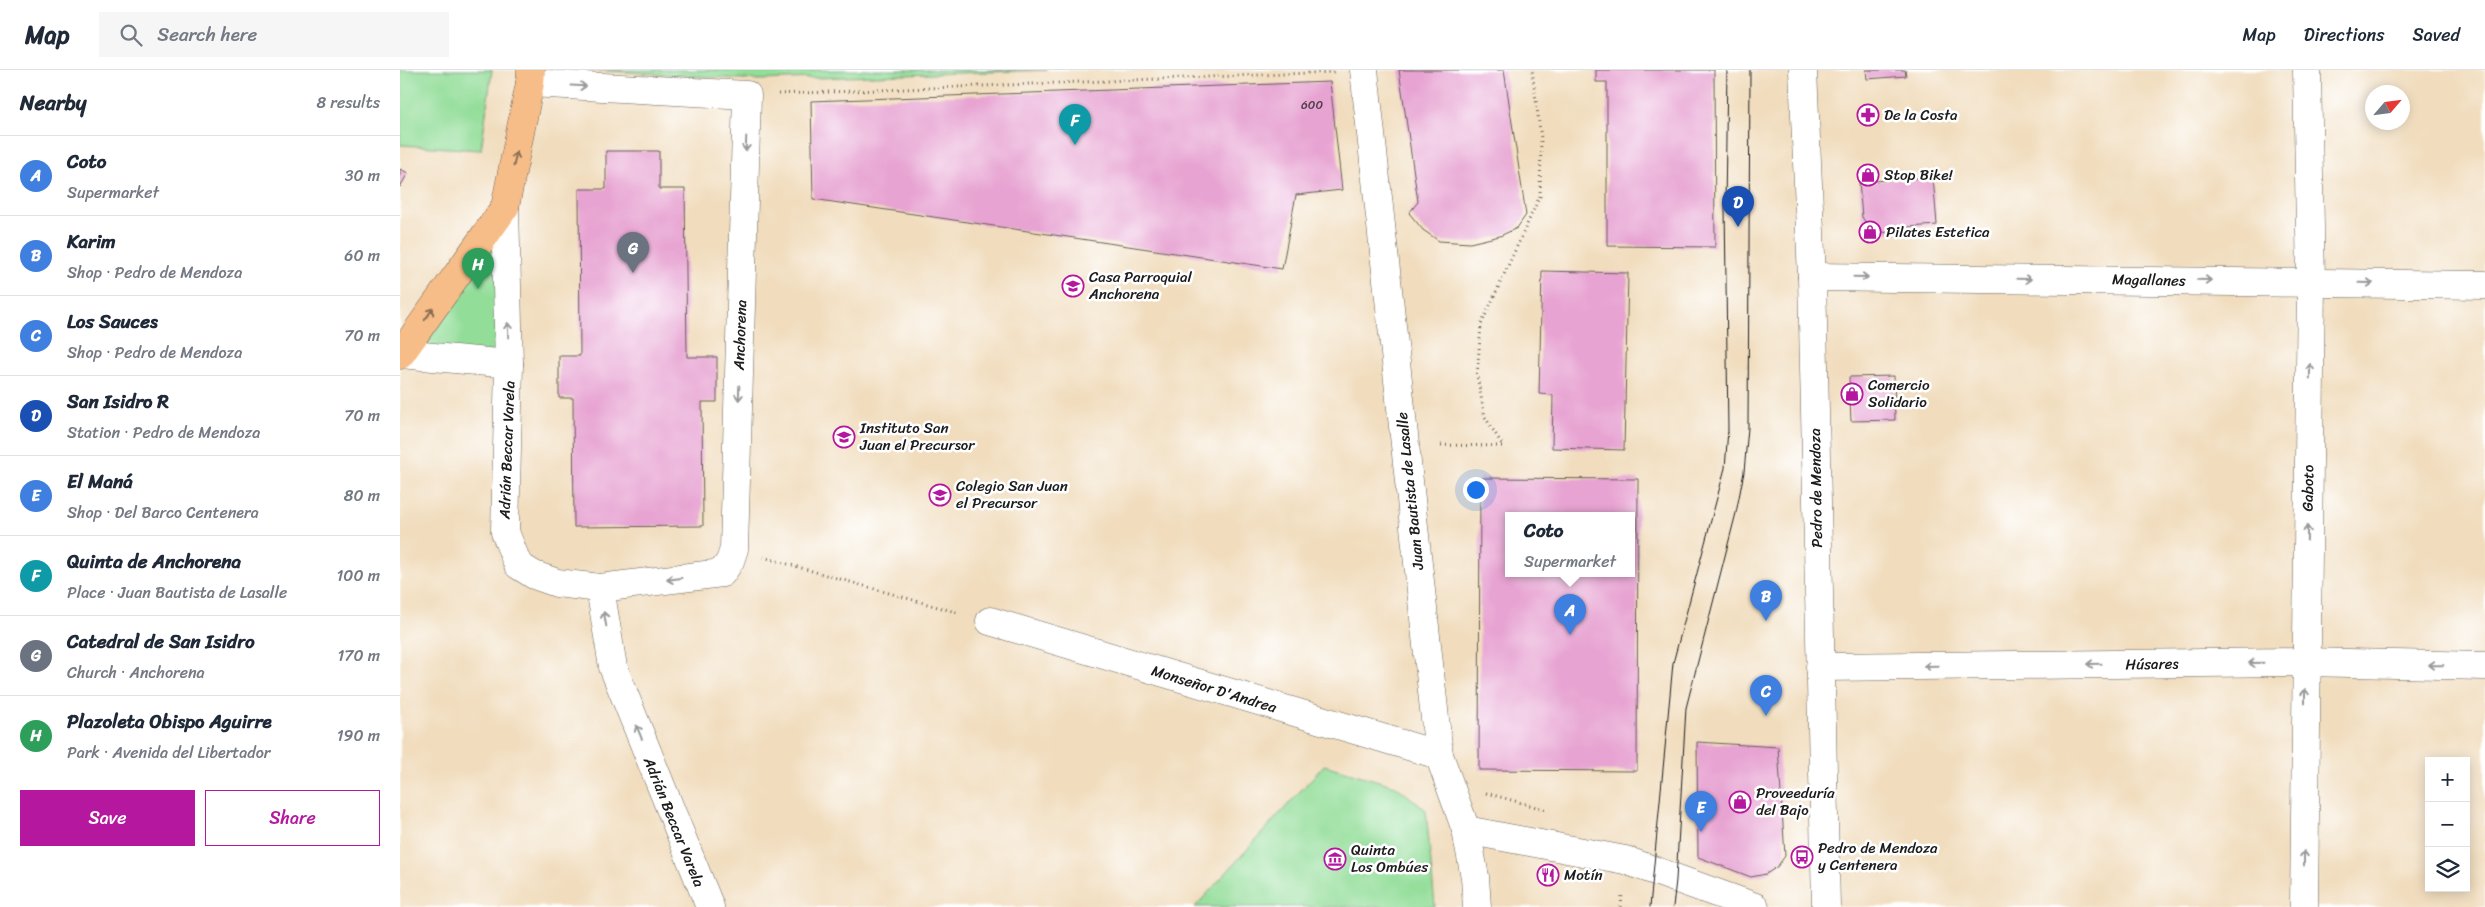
<!DOCTYPE html>
<meta charset="utf-8">
<style>
body{margin:0;font-family:Sriracha,sans-serif;background:#f6f6f7;color:#1f2937}
.controls{position:absolute;right:15px;bottom:15px;display:grid;overflow:hidden;border-radius:0px;box-shadow:0 2px 12px #0003}
.controls button{width:45px;height:45px;display:grid;place-items:center;padding:0;border:0;border-bottom:1px solid #e0e1e3;background:#fff;color:#1f2937;font:25px sans-serif}
.compass{position:absolute;left:1965px;top:15px;width:45px;height:45px;border-radius:50%;background:#fff;box-shadow:0 2px 12px #0003;rotate:62deg}
.you{position:absolute;left:1075px;top:419px;width:18px;height:18px;margin:-12px;border:4px solid #fff;border-radius:50%;background:#1a73e8;box-shadow:0 0 0 8px #1a73e833}
.badge{display:grid;place-items:center;width:32px;height:32px;border-radius:50%;background:#b5179e;color:#fff;font-size:16px;font-weight:700}
.pin{position:absolute;translate:-50% -41px;filter:drop-shadow(0 1px 2px #0008)}
.pin::after{content:'';position:absolute;top:26px;width:18px;height:15px;background:inherit;clip-path:polygon(0 0,100% 0,50% 100%)}
.popup{position:absolute;left:1105px;top:442px;width:130px;height:65px;box-sizing:border-box;display:grid;place-content:center;border-radius:0px;background:#fff;filter:drop-shadow(0 1px 4px #0005);font-size:16px;white-space:nowrap;color:#747a83}
.popup b{font-size:19px;color:#1f2937}
.popup::after{content:'';position:absolute;left:50%;top:100%;margin-left:-10px;border:10px solid transparent;border-top-color:#fff}
.list{margin:0;padding:0;list-style:none}
h2{display:flex;justify-content:space-between;align-items:center;height:65px;margin:0;padding:0 20px;font-size:21px}
h2 small{font-size:16px;font-weight:400;color:#747a83}
.list li{display:grid;grid-template-columns:32px 1fr auto;gap:15px;align-items:center;box-sizing:border-box;height:80px;padding:0 20px;border-top:1px solid #e0e1e3}
.list b{display:block;font-size:19px;white-space:nowrap}
.list p{margin:0;font-size:16px;white-space:nowrap;color:#747a83}
.list em{font-size:16px;font-style:normal;color:#747a83}
.actions{display:flex;gap:10px;padding:15px 20px}
.actions a{flex:1;padding:11px 0;border:1px solid #b5179e;border-radius:0px;text-align:center;font-size:18px;color:#b5179e}
.actions .main{background:#b5179e;color:#fff}
.icon{flex:none;width:28px;height:28px;fill:none;stroke:currentColor;stroke-width:2;stroke-linecap:round;stroke-linejoin:round}
.map{position:relative;flex:none;width:2085px;height:837px;overflow:hidden}
header{display:flex;align-items:center;gap:30px;box-sizing:border-box;height:70px;padding:0 25px;background:#fff;border-bottom:1px solid #e0e1e3}
header strong{font-size:24px}
nav{display:flex;gap:28px;margin-inline-start:auto;font-size:18px}
.search{width:350px;height:45px;background:#f6f6f7;display:flex;align-items:center;gap:12px;box-sizing:border-box;padding:0 18px;border-radius:0px;color:#747a83;font-size:19px}
main{display:flex}
aside{flex:1;background:#fff}
.map>svg:first-child{display:block}
.green{fill:#92dd98;stroke:#577c5a}
.building{fill:#e7a3d2;fill-rule:evenodd}
.lines{fill:none;stroke-linecap:round;stroke-linejoin:round}
.minor-casing{stroke:#676055;stroke-width:29}
.major-casing{stroke:#676055;stroke-width:29}
.path{stroke:#676055;stroke-width:3;stroke-dasharray:1 4;stroke-linecap:butt}
.minor{stroke:#fff;stroke-width:28}
.major{stroke:#f7bd88;stroke-width:28}
.tram{stroke:#1c1c1c;stroke-width:1}
.oneway{stroke:#999}
.oneway2{stroke:#8a6c52}
.labels{text-anchor:middle;stroke-width:5;stroke-linejoin:round;paint-order:stroke}
.number-label{font-size:12px;fill:#4f3e4a}
.poi-label{font-size:15px;fill:#1c1c1c;stroke:#fff;text-anchor:start}
.street-label{font-size:15px;fill:#1c1c1c;stroke:#fff}
</style>
<header>
<strong>Map</strong>
<div class="search"><svg class="icon" aria-label="search" viewBox="0 0 24 24"><circle cx="10" cy="10" r="6"/><path d="M15 15l6 6"/></svg>Search here</div>
<nav><a>Map</a><a>Directions</a><a>Saved</a></nav>
</header>
<main>
<aside>
<h2>Nearby<small>8 results</small></h2>
<ul class="list">
<li><span class="badge" style="background:#3f7fe0">A</span><div><b>Coto</b><p>Supermarket</p></div><em>30 m</em></li>
<li><span class="badge" style="background:#3f7fe0">B</span><div><b>Karim</b><p>Shop · Pedro de Mendoza</p></div><em>60 m</em></li>
<li><span class="badge" style="background:#3f7fe0">C</span><div><b>Los Sauces</b><p>Shop · Pedro de Mendoza</p></div><em>70 m</em></li>
<li><span class="badge" style="background:#1a4fb4">D</span><div><b>San Isidro R</b><p>Station · Pedro de Mendoza</p></div><em>70 m</em></li>
<li><span class="badge" style="background:#3f7fe0">E</span><div><b>El Maná</b><p>Shop · Del Barco Centenera</p></div><em>80 m</em></li>
<li><span class="badge" style="background:#0f9aa8">F</span><div><b>Quinta de Anchorena</b><p>Place · Juan Bautista de Lasalle</p></div><em>100 m</em></li>
<li><span class="badge" style="background:#6b7280">G</span><div><b>Catedral de San Isidro</b><p>Church · Anchorena</p></div><em>170 m</em></li>
<li><span class="badge" style="background:#2e9e5b">H</span><div><b>Plazoleta Obispo Aguirre</b><p>Park · Avenida del Libertador</p></div><em>190 m</em></li>
</ul>
<div class="actions"><a class="main">Save</a><a>Share</a></div>
</aside>
<div class="map">
<svg width="2085" height="837" viewBox="0 0 2085 837">
<rect width="100%" height="100%" fill="#fff"/>
<filter id="ink" filterUnits="userSpaceOnUse"><feTurbulence type="fractalNoise" baseFrequency=".02" numOctaves="2"/><feDisplacementMap in="SourceGraphic" scale="10" xChannelSelector="R" yChannelSelector="G"/><feConvolveMatrix kernelMatrix="1 2 1 2 8 2 1 2 1" color-interpolation-filters="sRGB"/></filter>
<filter id="wash" filterUnits="userSpaceOnUse"><feTurbulence type="fractalNoise" baseFrequency=".0096" numOctaves="4" result="noise"/><feDisplacementMap in="SourceGraphic" scale="20" xChannelSelector="R" yChannelSelector="G"/><feGaussianBlur stdDeviation="1.12" result="paint"/><feColorMatrix in="noise" values="0 0 0 0 0 0 0 0 0 0 0 0 0 0 0 0 0 1.4 0 .05"/><feComposite in="paint" operator="in"/></filter>
<g filter="url(#wash)">
<rect width="100%" height="100%" fill="#f1ddbe"/>
<g class="green">
<polygon points="0,0 92,0 81,80 0,75"/>
<polygon points="191,0 647,0 359,10"/>
<polygon points="97,162 99,285 19,276"/>
<polygon points="924,695 996,716 1026,740 1035,837 795,837"/>
</g>
<g id="blocks">
<g class="building">
<polygon points="999,0 1104,0 1126,145 1117,158 1100,166 1070,173 1039,171 1023,160 1009,143 1018,132"/>
<polygon points="1196,0 1314,0 1315,177 1207,176 1207,12 1196,12"/>
<polygon points="1466,0 1505,0 1506,6 1467,9"/>
<polygon points="930,12 942,120 896,125 882,199 413,129 411,31"/>
<polygon points="206,81 259,81 259,119 285,119 287,287 317,287 317,332 302,332 303,456 174,457 173,328 159,328 159,286 180,286 179,119 206,119"/>
<polygon points="0,99 8,103 0,117"/>
<polygon points="1533,107 1537,155 1509,157 1500,163 1488,163 1478,161 1468,156 1462,147 1459,112"/>
<polygon points="1142,201 1228,203 1224,380 1152,378 1153,325 1139,324"/>
<polygon points="1494,306 1495,350 1451,351 1449,307"/>
<path d="M1080 408 1238 409 1237 701 1079 700ZM1109 446H1231V504H1109Z"/>
<polygon points="1297,672 1378,677 1385,786 1377,797 1366,804 1351,807 1298,787"/>
</g>
</g>
</g>
<g filter="url(#ink)">
<use href="#blocks" fill-opacity="0" stroke="#676055" stroke-width="1"/>
<g class="lines">
<g class="minor-casing">
<g id="minor">
<polyline points="964,0 1039,685 1066,760 1075,807 1077,837"/>
<polyline points="1403,0 1412,207 1426,837"/>
<polyline points="130,13 347,25 334,479 330,491 322,503 200,518"/>
<polyline points="105,137 109,294 105,462 118,495 134,505 157,513 200,518 213,597 310,837"/>
<polyline points="1412,207 2085,215"/>
<polyline points="1,284 109,294"/>
<polyline points="590,551 1039,685"/>
<polyline points="1420,597 1905,592 2085,596"/>
<polyline points="1066,760 1225,790 1355,837"/>
<polyline points="1904,837 1911,211 1907,0"/>
</g>
</g>
<g class="major-casing">
<polyline id="major" points="0,285 105,137 130,13 131,0"/>
</g>
<g class="path">
<polyline points="387,1 388,0"/>
<polyline points="378,24 934,2"/>
<polyline points="1036,375 1103,376 1085,347 1077,306 1081,255 1140,126 1141,68 1132,0"/>
<polyline points="363,487 559,543"/>
<polyline points="1086,723 1147,740"/>
<polyline points="1221,837 1222,823"/>
</g>
<use href="#minor" class="minor"/>
<use href="#major" class="major"/>
<g class="tram">
<polyline points="1250,837 1273,593 1325,398 1328,360 1325,136 1327,0"/>
<polyline points="1273,837 1276,810 1286,638 1336,443 1344,402 1348,358 1350,0"/>
</g>
</g>
<defs><path id="oneway-shaft" d="M-6 0H5M1.5-3L5.5 0L1.5 3" fill="none" stroke-width="1.6" stroke-linecap="round" stroke-linejoin="round" transform="scale(1.25)"/></defs>
<g class="oneway">
<use href="#oneway-shaft" transform="translate(179 16) rotate(3)"/>
<use href="#oneway-shaft" transform="translate(346 74) rotate(92)"/>
<use href="#oneway-shaft" transform="translate(1461 207) rotate(1)"/>
<use href="#oneway-shaft" transform="translate(1624 209) rotate(1)"/>
<use href="#oneway-shaft" transform="translate(1804 210) rotate(1)"/>
<use href="#oneway-shaft" transform="translate(1966 213) rotate(1)"/>
<use href="#oneway-shaft" transform="translate(108 260) rotate(-92)"/>
<use href="#oneway-shaft" transform="translate(1910 301) rotate(-89)"/>
<use href="#oneway-shaft" transform="translate(339 323) rotate(92)"/>
<use href="#oneway-shaft" transform="translate(1907 463) rotate(-89)"/>
<use href="#oneway-shaft" transform="translate(274 509) rotate(173)"/>
<use href="#oneway-shaft" transform="translate(205 549) rotate(-100)"/>
<use href="#oneway-shaft" transform="translate(1856 593) rotate(179)"/>
<use href="#oneway-shaft" transform="translate(1694 594) rotate(179)"/>
<use href="#oneway-shaft" transform="translate(2036 595) rotate(-179)"/>
<use href="#oneway-shaft" transform="translate(1531 596) rotate(179)"/>
<use href="#oneway-shaft" transform="translate(1905 626) rotate(-90)"/>
<use href="#oneway-shaft" transform="translate(239 662) rotate(-112)"/>
<use href="#oneway-shaft" transform="translate(1904 788) rotate(-90)"/>
</g>
<g class="oneway2">
<use href="#oneway-shaft" transform="translate(115 89) rotate(-79)"/>
<use href="#oneway-shaft" transform="translate(29 244) rotate(-55)"/>
</g>
</g>
<defs>
<g id="pharmacy-ring" transform="scale(1.125)"><circle r="9.5" fill="#fff" stroke="#b5179e" stroke-width="1.5"/><path d="M-2-6h4v4h4v4h-4v4h-4v-4h-4v-4h4Z" fill="#b5179e"/></g>
<g id="shop-ring" transform="scale(1.125)"><circle r="9.5" fill="#fff" stroke="#b5179e" stroke-width="1.5"/><path d="M-5-2.5h2.3a2.7 3.5 0 0 1 5.4 0H5L5.5 6h-11ZM-1.5-2.5h3a1.5 2.3 0 0 0-3 0Z" fill="#b5179e"/></g>
<g id="university-ring" transform="scale(1.125)"><circle r="9.5" fill="#fff" stroke="#b5179e" stroke-width="1.5"/><path d="M0-5L7-2L0 1L-7-2ZM-4 1L0 2.5L4 1V4Q0 6-4 4Z" fill="#b5179e"/></g>
<g id="school-ring" transform="scale(1.125)"><circle r="9.5" fill="#fff" stroke="#b5179e" stroke-width="1.5"/><path d="M0-5L7-2L0 1L-7-2ZM-4 1L0 2.5L4 1V4Q0 6-4 4Z" fill="#b5179e"/></g>
<g id="bus-ring" transform="scale(1.125)"><circle r="9.5" fill="#fff" stroke="#b5179e" stroke-width="1.5"/><path d="M-5-6H5V4H4V6H2V4H-2V6H-4V4H-5ZM-3.5-4V0h7V-4ZM-3.5 1.2v1.5H-2V1.2ZM2 1.2v1.5H3.5V1.2Z" fill="#b5179e"/></g>
<g id="museum-ring" transform="scale(1.125)"><circle r="9.5" fill="#fff" stroke="#b5179e" stroke-width="1.5"/><path d="M0-6L6-3V-2H-6V-3ZM-5-1h2V3h-2ZM-1-1h2V3h-2ZM3-1h2V3H3ZM-6 4H6V6H-6Z" fill="#b5179e"/></g>
<g id="restaurant-ring" transform="scale(1.125)"><circle r="9.5" fill="#fff" stroke="#b5179e" stroke-width="1.5"/><path d="M-5-6h1v4h1v-4h1v4h1v-4h1v5L-1.5 .5V6h-2V.5L-5-1ZM5-6V6H3V1.5H1.5Q1.5-4 5-6Z" fill="#b5179e"/></g>
</defs>
<g fill-rule="evenodd">
<use href="#pharmacy-ring" x="1468" y="45"/>
<use href="#shop-ring" x="1468" y="105"/>
<use href="#shop-ring" x="1470" y="162"/>
<use href="#university-ring" x="673" y="216"/>
<use href="#shop-ring" x="1452" y="324"/>
<use href="#school-ring" x="444" y="367"/>
<use href="#university-ring" x="540" y="425"/>
<use href="#shop-ring" x="1340" y="732"/>
<use href="#bus-ring" x="1402" y="787"/>
<use href="#museum-ring" x="935" y="789"/>
<use href="#restaurant-ring" x="1148" y="805"/>
</g>
<g class="labels">
<g class="number-label">
<text x="912" y="39">600</text>
</g>
<g class="poi-label">
<text x="1484" y="50">De la Costa</text>
<text x="1484" y="110">Stop Bike!</text>
<text x="1486" y="167">Pilates Estetica</text>
<text x="689" y="212">Casa Parroquial<tspan x="689" dy="17">Anchorena</tspan></text>
<text x="1468" y="320">Comercio<tspan x="1468" dy="17">Solidario</tspan></text>
<text x="460" y="363">Instituto San<tspan x="460" dy="17">Juan el Precursor</tspan></text>
<text x="556" y="421">Colegio San Juan<tspan x="556" dy="17">el Precursor</tspan></text>
<text x="1356" y="728">Proveeduría<tspan x="1356" dy="17">del Bajo</tspan></text>
<text x="1418" y="783">Pedro de Mendoza<tspan x="1418" dy="17">y Centenera</tspan></text>
<text x="951" y="785">Quinta<tspan x="951" dy="17">Los Ombúes</tspan></text>
<text x="1164" y="810">Motín</text>
</g>
<g class="street-label">
<text transform="translate(1749 210) rotate(1)" y="5">Magallanes</text>
<text transform="translate(340 265) rotate(-88)" y="5">Anchorena</text>
<text transform="translate(107 380) rotate(-88)" y="5">Adrián Beccar Varela</text>
<text transform="translate(1416 418) rotate(-91)" y="5">Pedro de Mendoza</text>
<text transform="translate(1908 418) rotate(-89)" y="5">Gaboto</text>
<text transform="translate(1010 421) rotate(-96)" y="5">Juan Bautista de Lasalle</text>
<text transform="translate(1752 594) rotate(-1)" y="5">Húsares</text>
<text transform="translate(814 619) rotate(17)" y="5">Monseñor D'Andrea</text>
<text transform="translate(274 752) rotate(68)" y="5">Adrián Beccar Varela</text>
</g>
</g>
</svg>
<div class="controls">
<button>+</button>
<button>−</button>
<button><svg class="icon" aria-label="layers" viewBox="0 0 24 24"><path d="M12 4l9 5-9 5-9-5zM3 14l9 5 9-5"/></svg></button>
</div>
<svg class="compass" viewBox="-18 -18 36 36"><path d="M0-13l5 13h-10z" fill="#e53935"/><path d="M0 13l5-13h-10z" fill="#747a83"/></svg>
<div class="you"></div>
<div class="pin badge" style="left:1170px;top:565px;background:#3f7fe0">A</div>
<div class="popup"><b>Coto</b>Supermarket</div>
<div class="pin badge" style="left:1366px;top:551px;background:#3f7fe0">B</div>
<div class="pin badge" style="left:1366px;top:646px;background:#3f7fe0">C</div>
<div class="pin badge" style="left:1338px;top:157px;background:#1a4fb4">D</div>
<div class="pin badge" style="left:1301px;top:762px;background:#3f7fe0">E</div>
<div class="pin badge" style="left:675px;top:75px;background:#0f9aa8">F</div>
<div class="pin badge" style="left:233px;top:203px;background:#6b7280">G</div>
<div class="pin badge" style="left:78px;top:219px;background:#2e9e5b">H</div>
</div>
</main>
